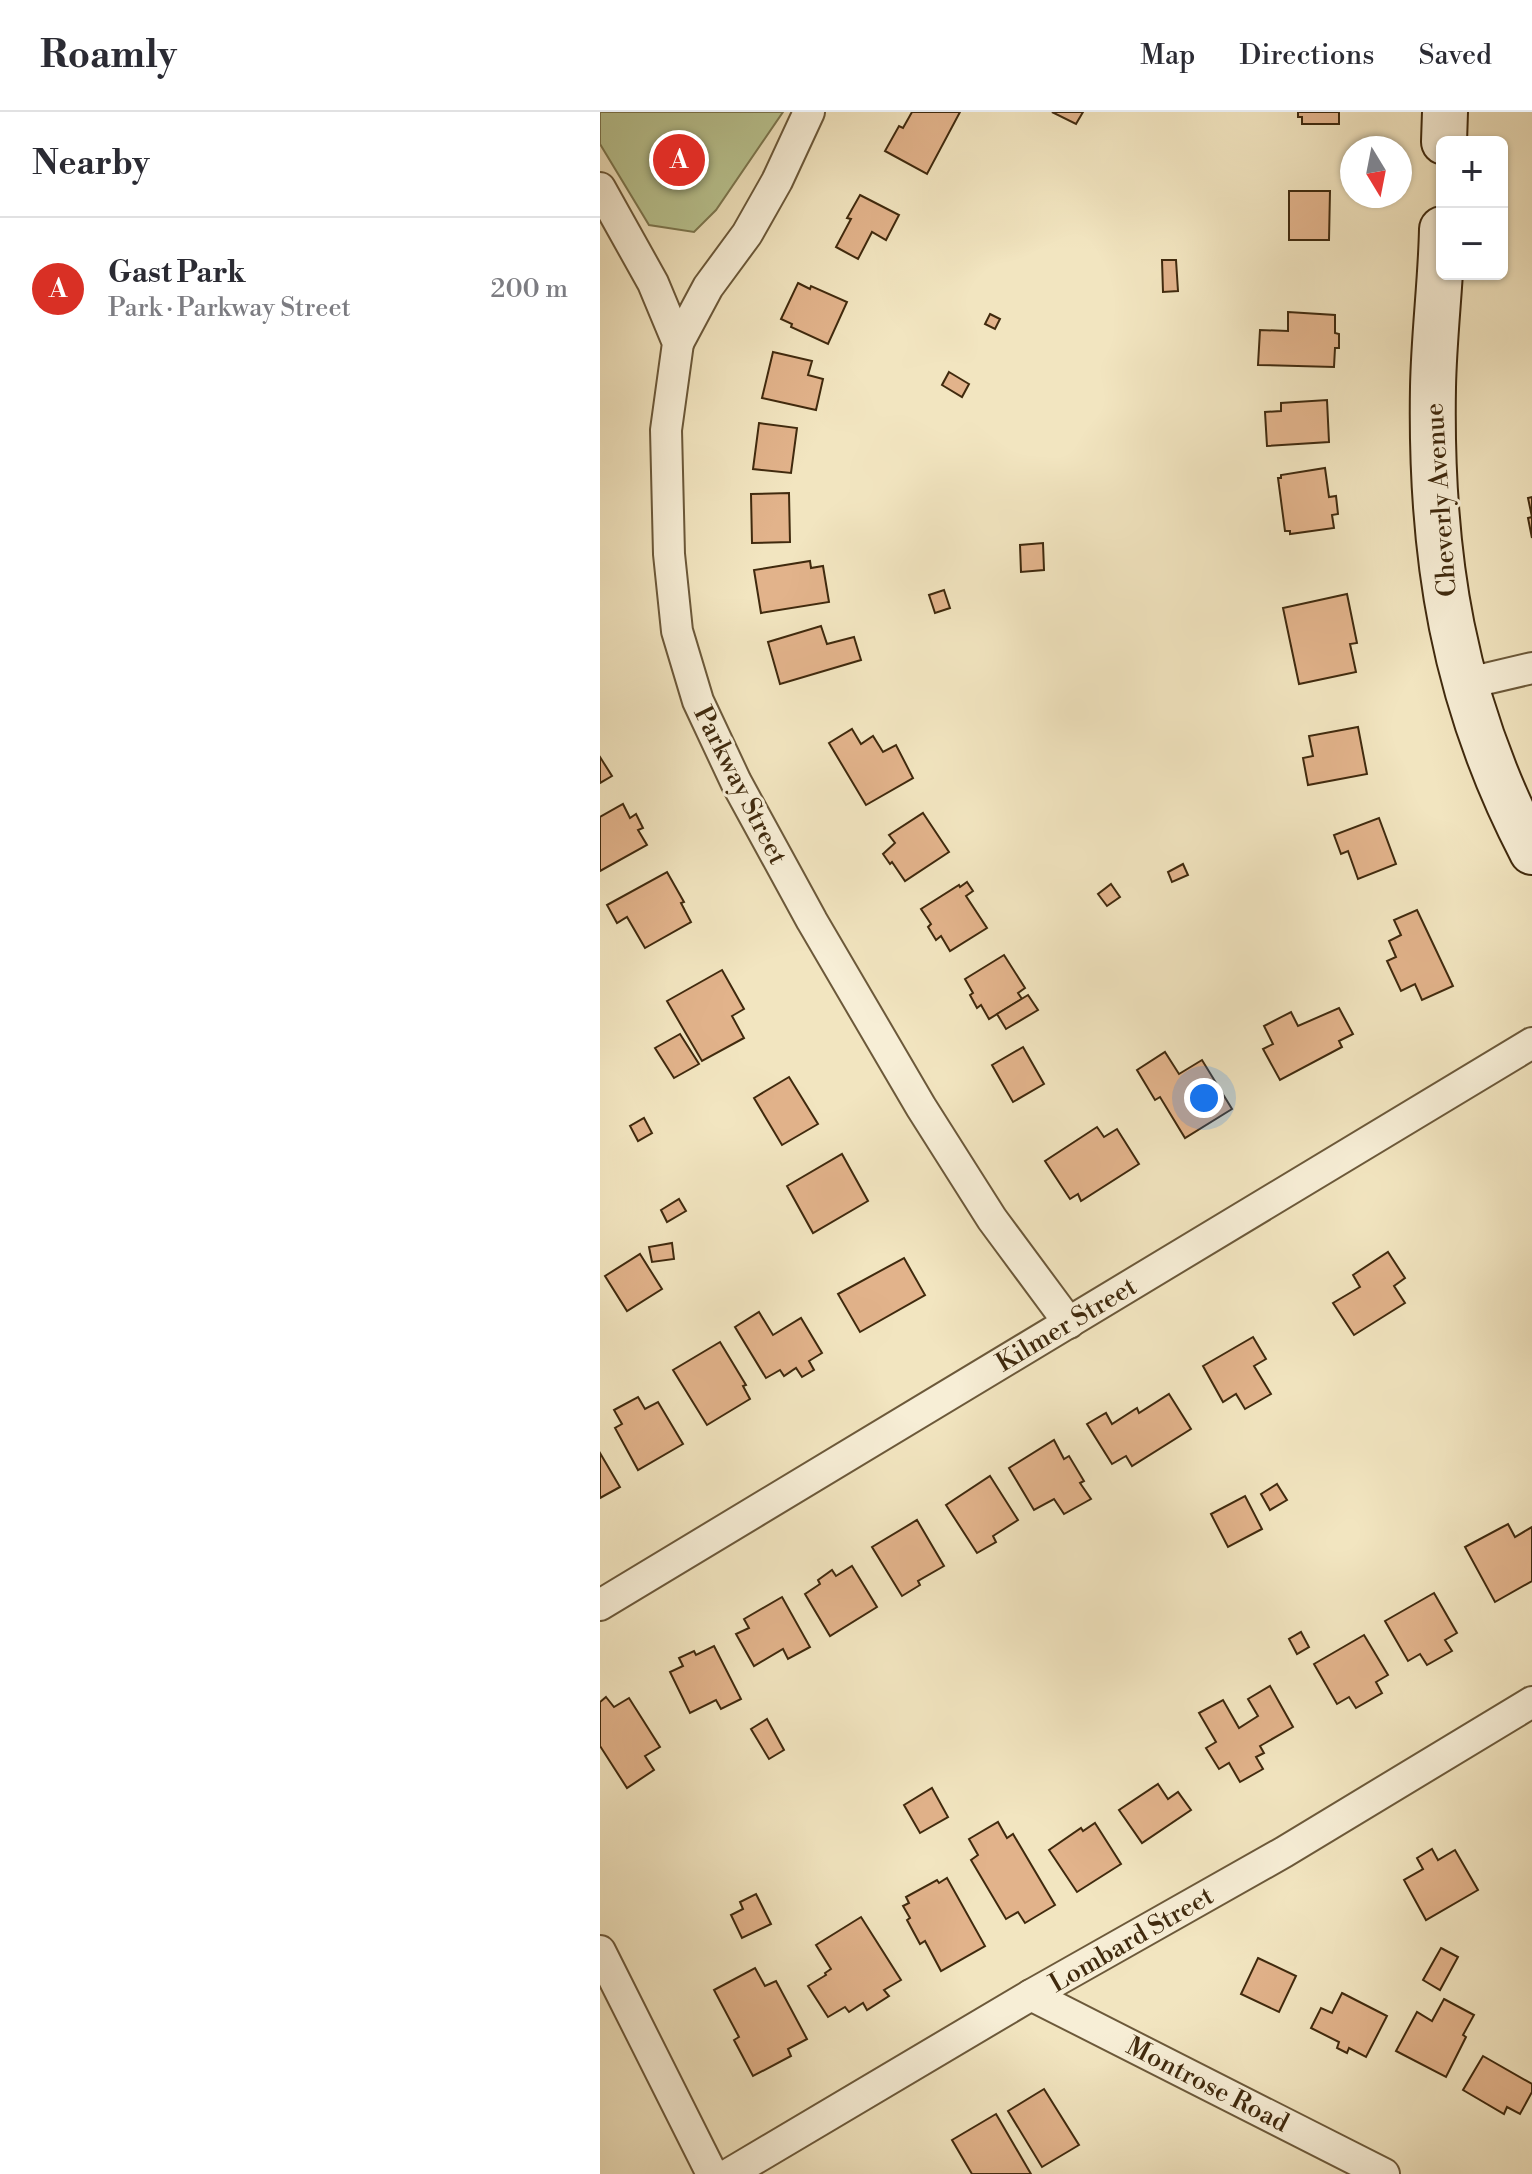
<!DOCTYPE html>
<meta charset="utf-8">
<style>
body{margin:0;font-family:"Libre Bodoni",serif;background:#f2f2f3;color:#2b2b33}
.controls{position:absolute;right:24px;top:24px;display:grid;overflow:hidden;border-radius:12px;box-shadow:0 2px 6px #0004}
.controls button{width:72px;height:72px;display:grid;place-items:center;padding:0;border:0;border-bottom:2px solid #e1e1e2;background:#fff;color:#2b2b33;font:40px sans-serif}
.compass{position:absolute;left:740px;top:24px;width:72px;height:72px;border-radius:50%;background:#fff;box-shadow:0 2px 6px #0004;rotate:170deg}
.you{position:absolute;left:604px;top:986px;width:28px;height:28px;margin:-20px;border:6px solid #fff;border-radius:50%;background:#1a73e8;box-shadow:0 0 0 12px #1a73e833}
.badge{display:grid;place-items:center;width:52px;height:52px;border-radius:50%;background:#d93025;color:#fff;font-size:26px;font-weight:700}
.pin{position:absolute;translate:-50% -50%;border:4px solid #fff;box-shadow:0 2px 8px #0006}
.list{margin:0;padding:0;list-style:none}
h2{display:flex;justify-content:space-between;align-items:center;height:104px;margin:0;padding:0 32px;font-size:34px}
h2 small{font-size:26px;font-weight:400;color:#7c7c81}
.list li{display:grid;grid-template-columns:52px 1fr auto;gap:24px;align-items:center;box-sizing:border-box;height:144px;padding:0 32px;border-top:2px solid #e1e1e2}
.list b{display:block;font-size:30px;white-space:nowrap}
.list p{margin:0;font-size:26px;white-space:nowrap;color:#7c7c81}
.list em{font-size:26px;font-style:normal;color:#7c7c81}
.map{position:relative;flex:none;width:932px;height:2062px;overflow:hidden}
header{display:flex;align-items:center;gap:48px;box-sizing:border-box;height:112px;padding:0 40px;background:#fff;border-bottom:2px solid #e1e1e2}
header strong{font-size:38px}
nav{display:flex;gap:44px;margin-inline-start:auto;font-size:28px}
main{display:flex}
aside{flex:1;background:#fff}
.map>svg:first-child{display:block}
.green{fill:#bac592;stroke:#7d7850;stroke-width:2}
.building{fill:#e2b38b;stroke:#402a0e;stroke-width:2}
.lines{fill:none;stroke-linecap:round;stroke-linejoin:round}
.street-casing{stroke:#6c593a;stroke-width:34}
.secondary-casing{stroke:#402a0e;stroke-width:48}
.street{stroke:#f7eed6;stroke-width:30}
.secondary{stroke:#f7eed6;stroke-width:44}
.labels{text-anchor:middle;stroke-width:6;stroke-linejoin:round;paint-order:stroke}
.street-label{font-size:26px;fill:#402a0e;stroke:#f7eed6}
</style>
<header>
<strong>Roamly</strong>
<nav><a>Map</a><a>Directions</a><a>Saved</a></nav>
</header>
<main>
<aside>
<h2>Nearby<small></small></h2>
<ul class="list">
<li><span class="badge">A</span><div><b>Gast Park</b><p>Park · Parkway Street</p></div><em>200 m</em></li>
</ul>
</aside>
<div class="map">
<svg width="932" height="2062" viewBox="0 0 932 2062">
<rect width="100%" height="100%" fill="#f2e5c0"/>
<filter id="stains"><feTurbulence type="fractalNoise" baseFrequency=".0025" numOctaves="4"/><feColorMatrix values="0 0 0 0 .2 0 0 0 0 .09 0 0 0 0 .02 0 0 0 .5 -.17"/></filter>
<radialGradient id="worn" r=".72"><stop offset=".6" stop-color="#630" stop-opacity="0"/><stop offset="1" stop-color="#630" stop-opacity=".3"/></radialGradient>
<polygon class="green" points="0,0 183,0 116,98 94,120 49,113 0,32"/>
<g class="building">
<polygon points="312,0 360,0 327,62 285,39 299,14 303,16"/>
<polygon points="452,0 483,0 476,12"/>
<polygon points="698,0 739,0 739,12 702,12 702,5 698,5"/>
<polygon points="689,79 730,79 729,128 689,128"/>
<polygon points="260,83 299,103 286,128 272,120 258,147 236,135 251,107 247,106"/>
<polygon points="562,148 576,148 578,179 563,180"/>
<polygon points="198,171 210,177 211,174 247,190 228,232 191,215 192,212 181,207"/>
<polygon points="688,200 735,203 735,221 739,222 739,236 735,236 734,255 658,253 660,218 688,219"/>
<polygon points="390,202 400,207 395,217 385,212"/>
<polygon points="173,240 212,249 208,263 223,267 216,298 162,286"/>
<polygon points="349,260 369,272 362,285 342,273"/>
<polygon points="727,288 729,330 667,334 665,300 681,299 681,291"/>
<polygon points="159,311 197,316 191,361 153,357"/>
<polygon points="725,356 729,385 736,384 738,402 732,403 734,416 690,422 690,419 685,419 678,366 681,366 681,363"/>
<polygon points="189,381 190,430 152,431 151,382"/>
<polygon points="932,385 932,426 928,406 932,405 928,386"/>
<polygon points="443,431 444,458 421,460 420,433"/>
<polygon points="210,449 211,456 223,454 229,490 161,501 154,458"/>
<polygon points="344,478 350,496 335,501 329,483"/>
<polygon points="747,482 757,531 750,532 756,560 699,572 683,496"/>
<polygon points="221,514 227,532 254,525 261,548 180,572 168,530"/>
<polygon points="758,615 767,662 708,673 703,646 713,644 709,624"/>
<polygon points="252,617 261,632 273,624 283,640 296,633 313,666 266,693 229,631"/>
<polygon points="0,645 12,664 0,671"/>
<polygon points="23,692 30,706 36,702 43,716 38,718 47,733 0,759 0,705"/>
<polygon points="323,701 349,740 305,769 292,750 290,752 283,742 295,731 289,723"/>
<polygon points="779,706 796,752 758,767 748,739 741,742 734,723"/>
<polygon points="583,752 588,763 572,770 568,760"/>
<polygon points="67,760 84,790 81,791 91,810 45,836 27,805 17,811 7,793"/>
<polygon points="367,770 373,779 366,784 387,816 350,839 341,824 336,828 328,815 331,812 321,797 359,773 360,775"/>
<polygon points="511,772 520,785 507,794 498,782"/>
<polygon points="817,798 853,874 822,888 815,872 801,879 787,849 796,845 789,829 801,823 794,808"/>
<polygon points="404,843 425,876 418,881 422,887 389,907 381,893 377,896 370,883 373,881 365,867"/>
<polygon points="122,858 144,897 132,904 144,926 102,949 67,889"/>
<polygon points="428,883 438,898 406,917 397,902"/>
<polygon points="739,896 753,922 739,929 742,935 680,968 663,937 673,932 664,914 691,900 698,914"/>
<polygon points="80,922 99,952 74,966 55,936"/>
<polygon points="423,935 444,972 413,990 392,953"/>
<polygon points="565,940 579,962 602,948 632,997 585,1026 560,985 555,988 537,958"/>
<polygon points="189,965 218,1012 182,1033 154,986"/>
<polygon points="44,1006 52,1021 38,1029 30,1014"/>
<polygon points="497,1015 504,1025 517,1017 539,1052 481,1089 478,1082 470,1087 445,1049"/>
<polygon points="242,1042 268,1089 213,1121 187,1074"/>
<polygon points="79,1087 86,1099 67,1110 61,1098"/>
<polygon points="72,1131 74,1147 52,1150 49,1135"/>
<polygon points="788,1140 805,1166 794,1174 805,1191 754,1223 733,1191 760,1175 753,1163"/>
<polygon points="40,1142 62,1177 27,1199 5,1164"/>
<polygon points="304,1146 325,1183 260,1220 238,1182"/>
<polygon points="159,1200 173,1223 201,1206 222,1241 209,1249 214,1258 202,1265 196,1256 184,1264 180,1258 166,1266 135,1215"/>
<polygon points="653,1225 666,1247 654,1254 671,1282 645,1297 636,1282 623,1290 603,1254"/>
<polygon points="120,1230 146,1273 143,1274 150,1287 107,1313 73,1258"/>
<polygon points="569,1282 591,1317 532,1354 526,1344 512,1352 487,1312 506,1301 512,1312 537,1296 539,1301"/>
<polygon points="38,1285 45,1297 58,1290 83,1332 38,1358 15,1316 22,1312 14,1298"/>
<polygon points="454,1328 464,1347 469,1344 484,1369 480,1371 491,1387 464,1402 454,1387 434,1398 409,1356"/>
<polygon points="0,1341 20,1375 0,1386"/>
<polygon points="390,1364 418,1408 393,1424 396,1430 377,1441 346,1393"/>
<polygon points="677,1372 687,1388 670,1398 661,1382"/>
<polygon points="645,1384 662,1417 628,1435 611,1402"/>
<polygon points="317,1408 344,1454 318,1469 320,1473 302,1484 272,1435"/>
<polygon points="908,1412 915,1425 932,1415 932,1469 895,1490 865,1435"/>
<polygon points="252,1454 277,1495 230,1524 205,1482 220,1472 218,1468 232,1458 236,1464"/>
<polygon points="834,1481 857,1521 845,1528 852,1539 827,1553 820,1542 808,1549 785,1509"/>
<polygon points="182,1485 210,1535 188,1547 183,1537 154,1554 136,1522 149,1516 144,1507"/>
<polygon points="701,1520 709,1535 697,1542 689,1527"/>
<polygon points="764,1523 788,1563 776,1570 782,1581 756,1596 749,1585 737,1592 714,1552"/>
<polygon points="114,1534 141,1587 121,1597 116,1588 90,1601 70,1560 83,1554 79,1546 94,1539 96,1543"/>
<polygon points="670,1574 693,1615 660,1634 664,1641 656,1645 663,1657 640,1670 629,1651 619,1657 606,1636 616,1630 599,1601 623,1588 639,1616 658,1604 648,1587"/>
<polygon points="6,1585 14,1595 29,1586 60,1635 45,1644 54,1658 27,1676 0,1634 0,1590"/>
<polygon points="167,1607 184,1638 169,1647 151,1617"/>
<polygon points="558,1672 568,1687 578,1680 591,1698 542,1731 519,1698"/>
<polygon points="332,1676 348,1705 320,1721 304,1693"/>
<polygon points="398,1710 407,1726 413,1722 455,1793 425,1811 418,1800 406,1807 371,1748 378,1743 369,1727"/>
<polygon points="495,1711 521,1752 477,1780 449,1738 481,1716 483,1719"/>
<polygon points="832,1737 838,1748 855,1738 878,1778 826,1808 804,1768 823,1757 817,1746"/>
<polygon points="347,1766 385,1834 341,1859 325,1829 320,1832 307,1808 310,1806 303,1794 309,1791 306,1785 337,1768 339,1771"/>
<polygon points="156,1782 171,1812 142,1826 131,1803 143,1797 140,1790"/>
<polygon points="261,1805 301,1868 284,1878 289,1884 267,1898 263,1891 249,1900 245,1895 228,1905 208,1874 226,1863 225,1861 231,1857 216,1833"/>
<polygon points="841,1836 858,1845 840,1878 823,1868"/>
<polygon points="658,1846 696,1864 679,1900 641,1882"/>
<polygon points="155,1856 165,1874 176,1869 207,1927 188,1937 191,1944 153,1964 134,1928 139,1925 114,1878"/>
<polygon points="742,1881 787,1904 766,1945 749,1936 747,1941 737,1936 739,1930 711,1916 721,1896 732,1901"/>
<polygon points="844,1887 874,1903 863,1923 866,1925 846,1965 796,1939 817,1900 832,1909"/>
<polygon points="883,1944 932,1972 932,1980 920,2002 907,1995 904,2002 863,1978"/>
<polygon points="444,1977 479,2033 442,2055 408,1999"/>
<polygon points="396,2002 431,2062 372,2062 352,2028"/>
</g>
<g class="lines">
<g class="street-casing">
<g id="street">
<polyline points="0,76 53,171 78,231 66,318 69,442 77,519 98,589 136,670 212,809 321,995 392,1107 469,1211"/>
<polyline points="78,231 108,175 147,122 177,69 209,0"/>
<polyline points="864,572 932,556"/>
<polyline points="0,1493 932,931"/>
<polyline points="0,1839 112,2062"/>
<polyline points="431,1883 784,2062"/>
<polyline points="129,2062 431,1883 684,1740 932,1590"/>
</g>
</g>
<g class="secondary-casing">
<g id="secondary">
<polyline points="844,30 845,0"/>
<path d="M842 117C841 169 834 222 833 275 830 443 853 589 932 740"/>
</g>
</g>
<use href="#street" class="street"/>
<use href="#secondary" class="secondary"/>
</g>
<g class="labels">
<g class="street-label">
<text transform="translate(840 388) rotate(-94)" y="9">Cheverly Avenue</text>
<text transform="translate(141 673) rotate(63)" y="9">Parkway Street</text>
<text transform="translate(466 1212) rotate(-31)" y="9">Kilmer Street</text>
<text transform="translate(531 1827) rotate(-30)" y="9">Lombard Street</text>
<text transform="translate(608 1972) rotate(27)" y="9">Montrose Road</text>
</g>
</g>
<rect width="100%" height="100%" filter="url(#stains)"/>
<rect width="100%" height="100%" fill="url(#worn)"/>
</svg>
<div class="controls">
<button>+</button>
<button>−</button>
</div>
<svg class="compass" viewBox="-18 -18 36 36"><path d="M0-13l5 13h-10z" fill="#e53935"/><path d="M0 13l5-13h-10z" fill="#7c7c81"/></svg>
<div class="you"></div>
<div class="pin badge" style="left:79px;top:48px">A</div>
</div>
</main>
